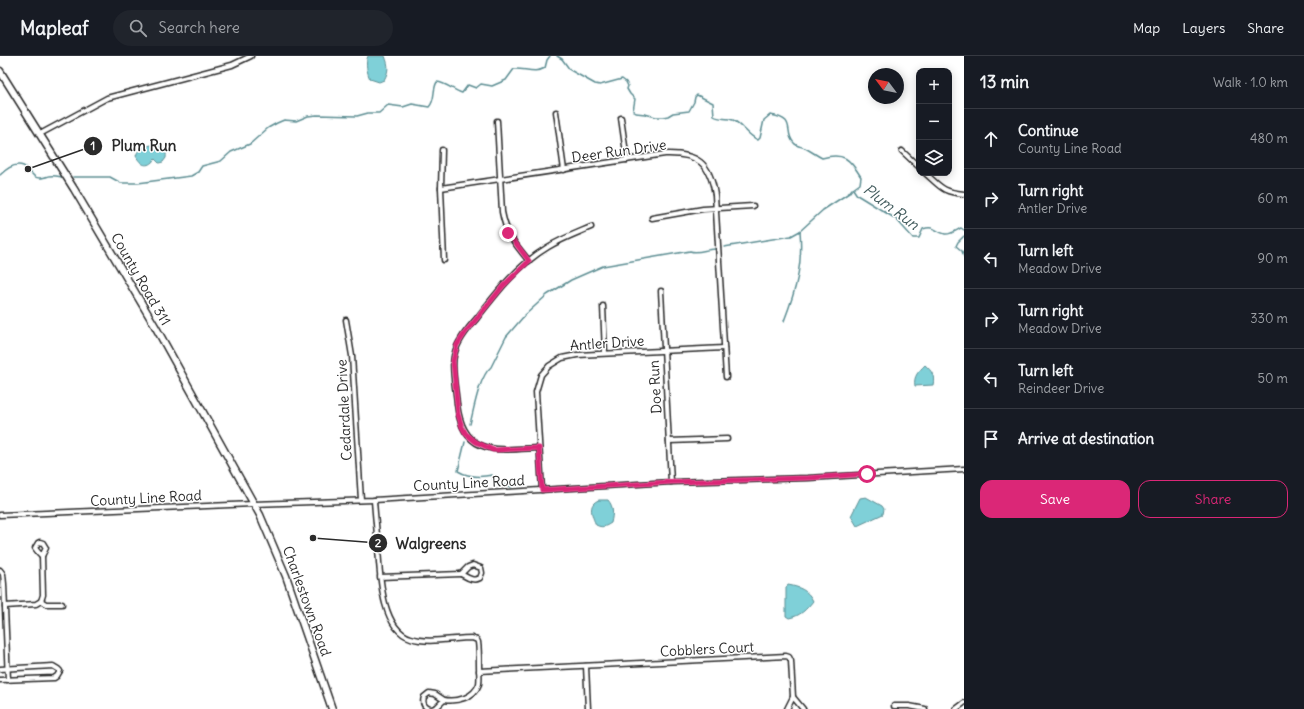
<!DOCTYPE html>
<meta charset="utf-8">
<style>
body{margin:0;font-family:Delius,sans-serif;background:#20242c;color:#f1f3f6}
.controls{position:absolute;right:12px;top:12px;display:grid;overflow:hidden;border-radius:8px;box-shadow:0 2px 10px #0003}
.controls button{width:36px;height:36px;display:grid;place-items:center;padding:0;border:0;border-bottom:1px solid #363941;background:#171b24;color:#f1f3f6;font:20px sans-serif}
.compass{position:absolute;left:868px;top:12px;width:36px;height:36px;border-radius:50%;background:#171b24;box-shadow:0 2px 10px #0003;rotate:302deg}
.stop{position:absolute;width:12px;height:12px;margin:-9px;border:3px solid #db2777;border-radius:50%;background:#fff}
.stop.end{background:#db2777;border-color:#fff;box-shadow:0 1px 4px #0008}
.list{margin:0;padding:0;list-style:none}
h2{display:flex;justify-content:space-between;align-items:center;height:52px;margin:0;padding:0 16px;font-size:17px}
h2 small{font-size:13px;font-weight:400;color:#9ea1a6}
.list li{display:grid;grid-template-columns:26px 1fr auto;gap:12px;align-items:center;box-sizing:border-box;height:60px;padding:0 16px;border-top:1px solid #363941}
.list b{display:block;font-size:15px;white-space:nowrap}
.list p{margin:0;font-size:13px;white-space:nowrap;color:#9ea1a6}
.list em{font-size:13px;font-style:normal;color:#9ea1a6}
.actions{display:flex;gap:8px;padding:12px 16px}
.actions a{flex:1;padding:9px 0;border:1px solid #db2777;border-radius:12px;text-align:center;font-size:14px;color:#db2777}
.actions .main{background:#db2777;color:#fff}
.icon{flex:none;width:22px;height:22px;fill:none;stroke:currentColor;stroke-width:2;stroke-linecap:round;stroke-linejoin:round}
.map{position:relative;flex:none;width:964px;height:653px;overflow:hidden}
header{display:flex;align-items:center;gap:24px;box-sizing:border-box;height:56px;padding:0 20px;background:#171b24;border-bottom:1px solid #363941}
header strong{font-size:19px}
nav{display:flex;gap:22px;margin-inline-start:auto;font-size:14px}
.search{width:280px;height:36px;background:#20242c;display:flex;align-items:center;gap:10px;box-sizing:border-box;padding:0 14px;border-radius:22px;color:#9ea1a6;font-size:15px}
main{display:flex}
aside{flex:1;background:#171b24}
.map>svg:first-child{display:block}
.water{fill:#7fd0d8;stroke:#5d8e93}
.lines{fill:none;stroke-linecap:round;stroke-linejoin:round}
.stream{stroke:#5d8e93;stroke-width:1.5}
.street-casing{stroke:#2b2b2b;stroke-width:7}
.primary-casing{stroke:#2b2b2b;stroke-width:9}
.street{stroke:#fff;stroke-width:4}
.primary{stroke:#fff;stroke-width:6}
.route{stroke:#db2777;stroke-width:5}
.labels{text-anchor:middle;stroke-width:3;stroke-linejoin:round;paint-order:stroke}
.street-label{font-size:14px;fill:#2b2b2b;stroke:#fff}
.water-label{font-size:15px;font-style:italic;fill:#445d5f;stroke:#fff}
.leader{fill:none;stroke:#2b2b2b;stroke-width:1.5}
.callout-dot{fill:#2b2b2b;stroke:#fff;stroke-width:1.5}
.mark-label{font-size:12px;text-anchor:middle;font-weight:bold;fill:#fff}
.callout-label{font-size:15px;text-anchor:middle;font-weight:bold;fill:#2b2b2b;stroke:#fff;stroke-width:3;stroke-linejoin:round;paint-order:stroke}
</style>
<header>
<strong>Mapleaf</strong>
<div class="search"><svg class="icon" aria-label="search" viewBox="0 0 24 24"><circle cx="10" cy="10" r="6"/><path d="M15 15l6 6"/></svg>Search here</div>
<nav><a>Map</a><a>Layers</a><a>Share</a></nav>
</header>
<main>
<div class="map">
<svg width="964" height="653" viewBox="0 0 964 653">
<rect width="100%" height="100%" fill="#fff"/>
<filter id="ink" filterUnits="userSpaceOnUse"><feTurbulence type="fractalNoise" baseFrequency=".025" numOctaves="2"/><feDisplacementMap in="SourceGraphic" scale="8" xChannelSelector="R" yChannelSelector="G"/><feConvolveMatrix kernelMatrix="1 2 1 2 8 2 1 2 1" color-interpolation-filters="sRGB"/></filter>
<g filter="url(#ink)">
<g class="water">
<path d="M368 0H385C389 10 389 15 384 24L379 26 370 23C367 17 365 6 368 0Z"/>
<path d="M158 88C164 91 167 95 166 102L163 106 159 107 155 103C147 113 141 109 136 100 139 89 148 90 158 88Z"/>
<path d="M925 309C932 315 935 320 933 329L915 330C913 320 919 315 925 309Z"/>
<polygon points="866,441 882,450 884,453 883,458 857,470 851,460 860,442"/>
<path d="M599 444H608C614 451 613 458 611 467 605 471 602 472 596 469 592 460 587 448 599 444Z"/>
<path d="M788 529C799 531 808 534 813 545 806 554 800 560 789 562L786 560V532Z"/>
</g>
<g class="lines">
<g class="stream">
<path d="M557 0 562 3 570 14 595 28 600 29 622 23 626 26 628 30 627 33 630 38 635 43 633 55 636 57 645 58 656 61H663L668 60 673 57 689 55 694 46 695 41 697 39 713 47 714 60C720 64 726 61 733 64 743 69 747 79 758 84L760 82 764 64 770 59C798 63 783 76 794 87 797 91 801 90 805 92 811 95 816 99 822 102 844 96 850 103 861 121L860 128 853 133 857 139 896 163 913 182H919L923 173C935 169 935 176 945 178 950 179 957 174 961 172L964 174"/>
<path d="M0 119C7 112 18 104 28 113 32 117 33 122 40 122 43 122 46 121 49 120 53 119 57 120 62 121"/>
<path d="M73 121H110L121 127H138L191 120 198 116 202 110 221 105 231 96 250 88 268 72 277 67 284 64 296 65 308 60 317 59 357 60 368 57H379L388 49 403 51 412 48 429 51C436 44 432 34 437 26 446 27 453 34 462 37L468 29 476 32 481 28 492 30 506 24 514 13C524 12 535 18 545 12L547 4 550 0"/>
<polyline points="964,180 958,186 956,190 962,195 964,201"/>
<polyline points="724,191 791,180 800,175 823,154 849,137 852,133"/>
<path d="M784 265C796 234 803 209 800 175"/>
<path d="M470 368C474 353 479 321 491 311L506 281 524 260 547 239 571 224 603 210 690 195C698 198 706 193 715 193"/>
<path d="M465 386 458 415C468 421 482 421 492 419 495 432 502 427 512 431"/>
</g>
<g class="street-casing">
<g id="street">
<polyline points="556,56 564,114"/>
<polyline points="621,62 627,104"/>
<path d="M497 65 502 156C506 178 515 188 529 205"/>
<polyline points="40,78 107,42 232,9 251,0"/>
<polyline points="442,94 441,132 444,204"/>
<polyline points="902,95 919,111"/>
<path d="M925 117C941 131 942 136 964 138"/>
<path d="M441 132 665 98C698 97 710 107 715 139L726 321"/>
<polyline points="652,162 703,153 753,150"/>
<polyline points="661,235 671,426"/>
<polyline points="603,250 605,297"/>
<polyline points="346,264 352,300 361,444"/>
<polyline points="669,385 727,383"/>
<path d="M539 392C497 394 463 401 457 348 456 334 451 313 454 300 457 285 468 273 477 262 498 235 518 209 548 191 561 183 577 177 591 171"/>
<polyline points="542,434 536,336 541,319 549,310 562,302 577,299 724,292"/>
<path d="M374 444C375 460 377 476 378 492 380 518 381 573 411 582 428 588 453 582 472 582L477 584 478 586C479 593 479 601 479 609 479 615 480 622 479 628 474 642 457 646 444 644"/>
<polyline points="0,459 253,448 374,444 671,426 808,422 964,413"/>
<polygon points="40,486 43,487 46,492 42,500 38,496 35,492 38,487"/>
<path d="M473 509 481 512 482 517 480 522C472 526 467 521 461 518L468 511Z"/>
<polyline points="0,514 3,518 4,528 8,624"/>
<polyline points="380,521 461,518"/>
<polyline points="41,545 46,548 62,548"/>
<polyline points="5,550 36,548 41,545 43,539 42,500"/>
<polyline points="586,610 588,653"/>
<polyline points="0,613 53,610 58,613 60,615 57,620 54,622 0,624"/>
<polyline points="479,615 786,600 789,601 791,605 793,641"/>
<polyline points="894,650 909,650 925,653"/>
<path d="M430 653C424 651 422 647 424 641L429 637 435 638 444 644 437 651 432 653"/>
<polyline points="787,653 793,641 803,653"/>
<polyline points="956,653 964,647"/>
</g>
</g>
<g class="primary-casing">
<polyline id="primary" points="0,15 74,133 155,270 260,459 286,520 332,653"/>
</g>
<use href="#street" class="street"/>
<use href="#primary" class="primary"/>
</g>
</g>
<g class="lines" filter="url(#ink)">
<polyline class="route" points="508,177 529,205 503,230 465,277 457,289 453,305 458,358 462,371 466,378 476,386 493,394 539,392 542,434 671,426 808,422 867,418"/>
</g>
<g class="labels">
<g class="street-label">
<text transform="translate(619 95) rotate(-8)" y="5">Deer Run Drive</text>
<text transform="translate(141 223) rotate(60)" y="5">County Road 311</text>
<text transform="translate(607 287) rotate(-4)" y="5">Antler Drive</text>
<text transform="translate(655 331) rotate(-93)" y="5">Doe Run</text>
<text transform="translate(344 354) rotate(-93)" y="5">Cedardale Drive</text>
<text transform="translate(469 427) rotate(-3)" y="5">County Line Road</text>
<text transform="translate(146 442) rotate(-3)" y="5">County Line Road</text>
<text transform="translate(307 545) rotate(70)" y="5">Charlestown Road</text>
<text transform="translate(707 593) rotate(-3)" y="5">Cobblers Court</text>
</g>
<g class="water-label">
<text transform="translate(891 151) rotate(37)" y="5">Plum Run</text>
</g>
</g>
<path class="leader" d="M28 113L93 90M313 482L378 487"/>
<g class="callout-dot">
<circle cx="28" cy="113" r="4"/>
<circle cx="313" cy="482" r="4"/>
<circle cx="93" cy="90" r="10"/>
<circle cx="378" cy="487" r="10"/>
</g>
<g class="mark-label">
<text x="93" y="94">1</text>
<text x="378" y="491">2</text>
</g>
<g class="callout-label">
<text x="144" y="95">Plum Run</text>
<text x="431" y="493">Walgreens</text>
</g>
</svg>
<div class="controls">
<button>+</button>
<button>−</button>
<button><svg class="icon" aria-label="layers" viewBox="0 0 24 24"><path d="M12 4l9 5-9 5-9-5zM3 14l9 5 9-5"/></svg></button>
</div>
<svg class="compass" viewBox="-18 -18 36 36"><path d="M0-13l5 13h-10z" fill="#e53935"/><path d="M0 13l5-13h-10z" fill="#9ea1a6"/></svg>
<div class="stop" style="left:867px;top:418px"></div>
<div class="stop end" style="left:508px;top:177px"></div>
</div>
<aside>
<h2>13 min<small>Walk · 1.0 km</small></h2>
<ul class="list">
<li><svg class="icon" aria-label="ahead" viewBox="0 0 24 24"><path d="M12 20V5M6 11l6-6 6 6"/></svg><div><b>Continue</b><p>County Line Road</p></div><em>480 m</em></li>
<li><svg class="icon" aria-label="right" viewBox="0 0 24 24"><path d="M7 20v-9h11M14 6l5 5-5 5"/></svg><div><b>Turn right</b><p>Antler Drive</p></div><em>60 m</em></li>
<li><svg class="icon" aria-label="left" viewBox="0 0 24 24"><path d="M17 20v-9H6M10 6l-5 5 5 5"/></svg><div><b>Turn left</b><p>Meadow Drive</p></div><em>90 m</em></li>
<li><svg class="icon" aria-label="right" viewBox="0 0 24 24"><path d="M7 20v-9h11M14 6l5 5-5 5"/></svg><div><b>Turn right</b><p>Meadow Drive</p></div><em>330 m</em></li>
<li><svg class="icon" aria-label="left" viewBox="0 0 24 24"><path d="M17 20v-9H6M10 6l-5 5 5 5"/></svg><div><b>Turn left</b><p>Reindeer Drive</p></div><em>50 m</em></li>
<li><svg class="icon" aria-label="arrive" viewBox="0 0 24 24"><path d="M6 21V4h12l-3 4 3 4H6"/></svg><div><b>Arrive at destination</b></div></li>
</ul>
<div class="actions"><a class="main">Save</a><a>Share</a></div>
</aside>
</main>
